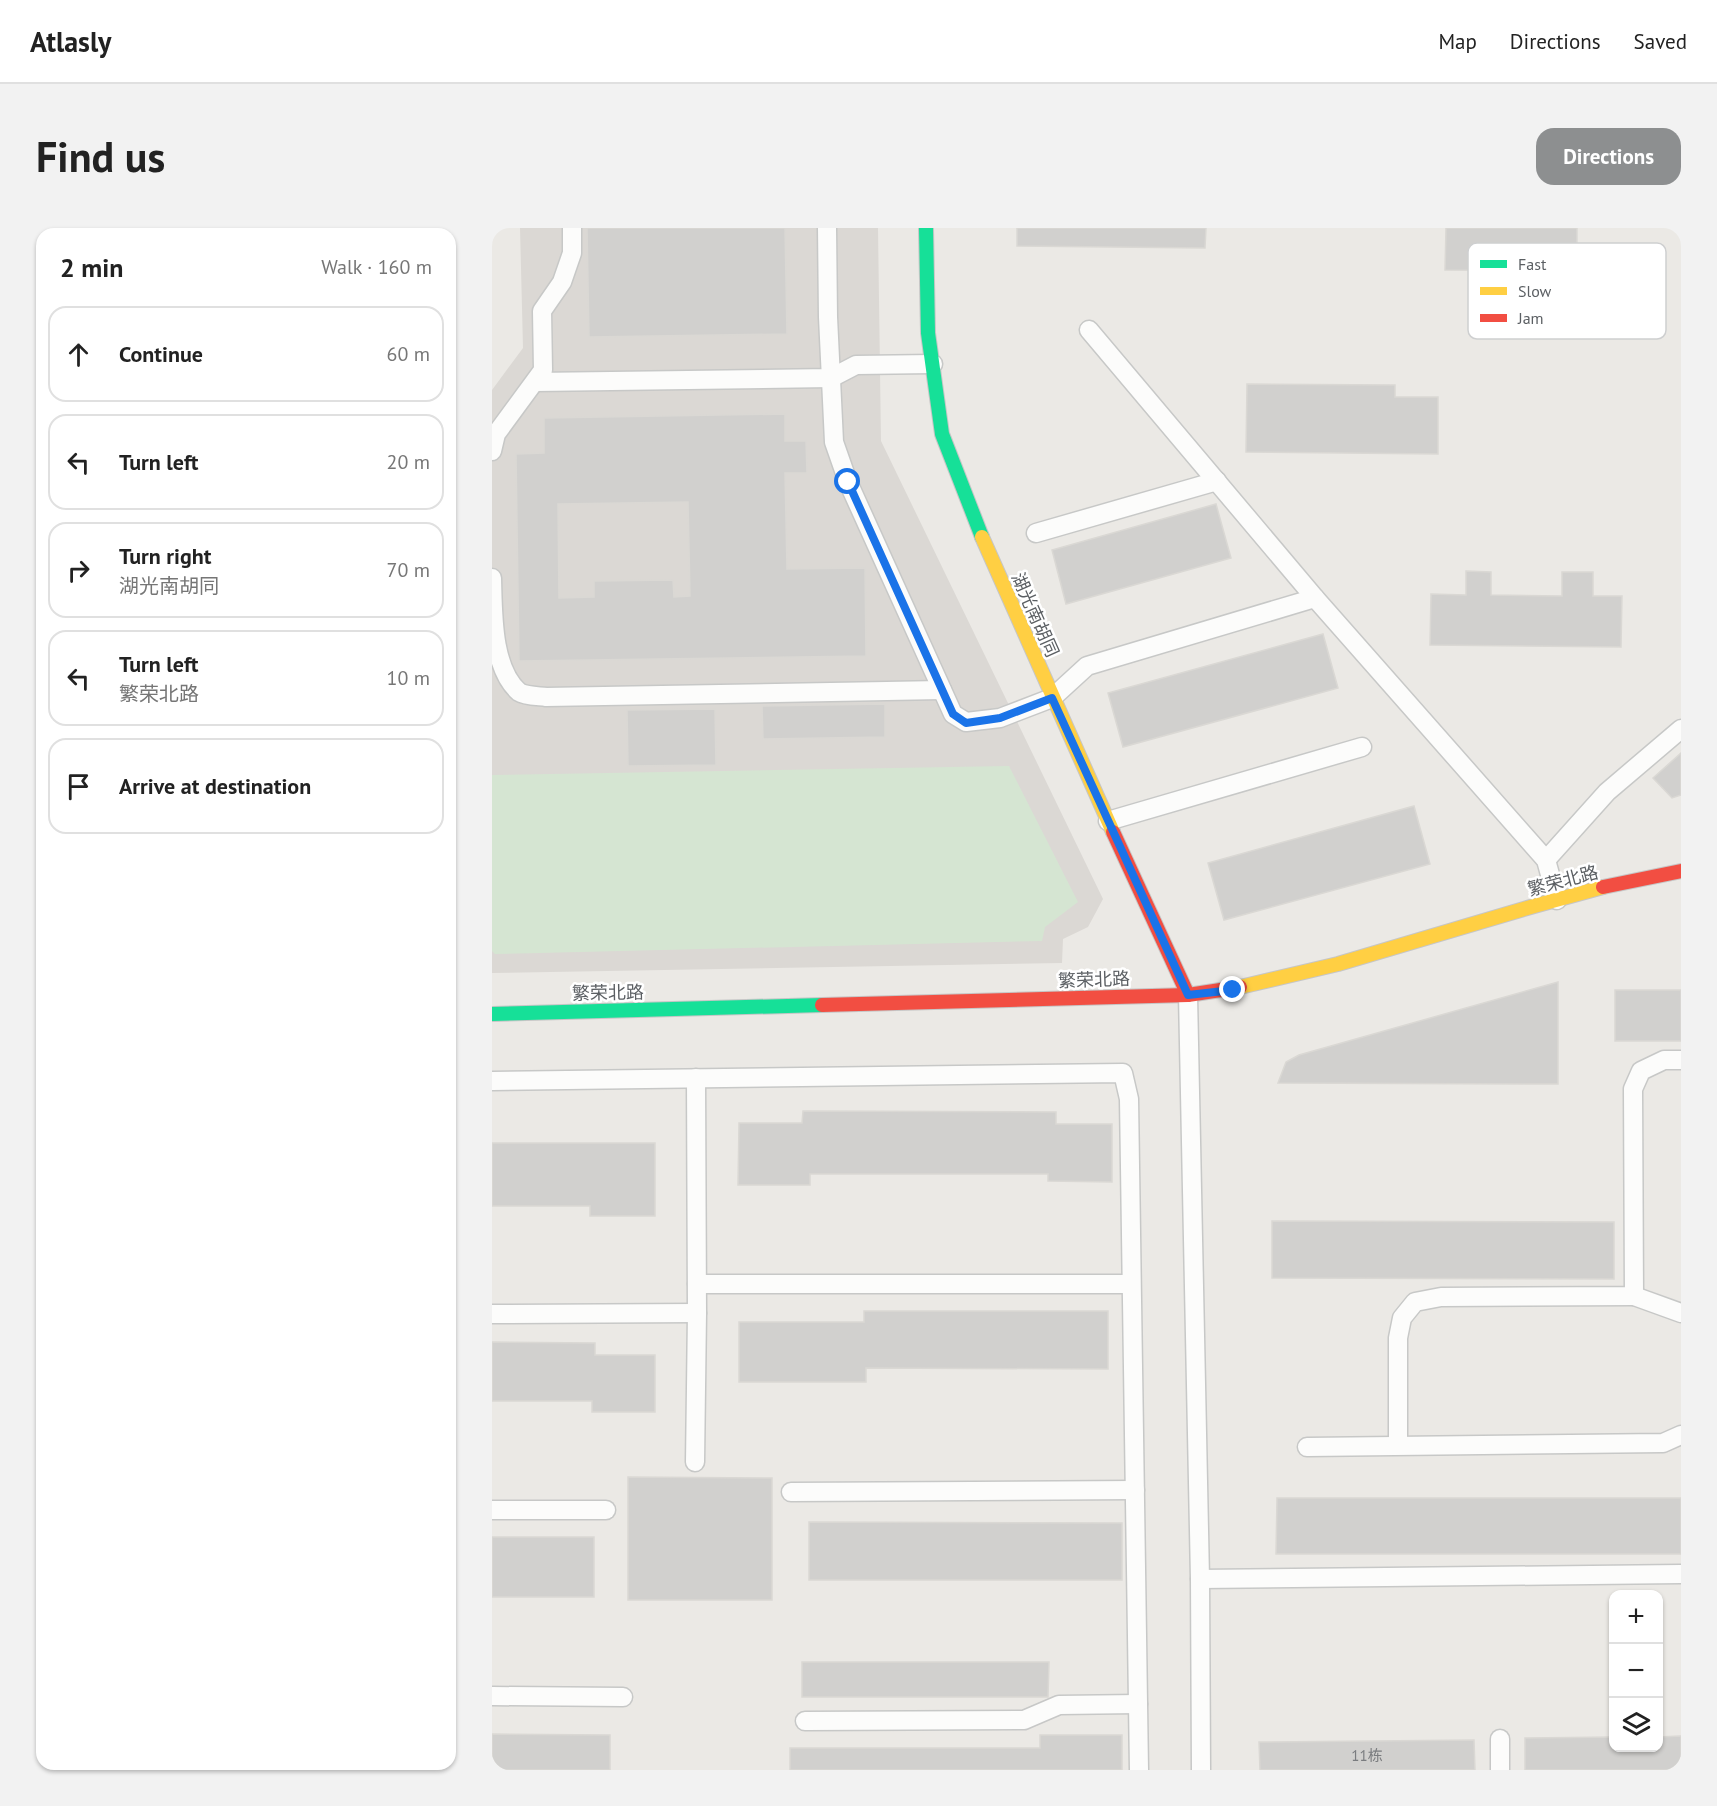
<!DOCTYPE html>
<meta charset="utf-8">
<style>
body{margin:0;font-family:"PT Sans","Noto Sans SC",sans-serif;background:#f2f2f2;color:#222}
.controls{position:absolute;right:18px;bottom:18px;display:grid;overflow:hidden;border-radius:12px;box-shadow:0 2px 4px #0004}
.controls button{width:54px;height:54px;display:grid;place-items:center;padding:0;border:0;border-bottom:2px solid #e0e0e0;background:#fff;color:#222;font:30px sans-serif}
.stop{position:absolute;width:18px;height:18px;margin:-14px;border:4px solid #1a73e8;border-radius:50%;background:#fff}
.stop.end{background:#1a73e8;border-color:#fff;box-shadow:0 2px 6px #0008}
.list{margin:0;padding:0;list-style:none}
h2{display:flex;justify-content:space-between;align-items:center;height:78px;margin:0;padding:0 24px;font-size:26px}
h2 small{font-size:20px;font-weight:400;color:#767676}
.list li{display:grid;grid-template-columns:39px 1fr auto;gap:18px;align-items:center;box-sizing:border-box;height:96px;margin:0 12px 12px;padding:0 12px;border:2px solid #e0e0e0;border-radius:18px}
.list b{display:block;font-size:22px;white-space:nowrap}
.list p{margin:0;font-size:20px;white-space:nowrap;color:#767676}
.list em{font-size:20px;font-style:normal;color:#767676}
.icon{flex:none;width:33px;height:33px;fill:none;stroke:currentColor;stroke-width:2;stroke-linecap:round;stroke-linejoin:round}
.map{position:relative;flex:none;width:1189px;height:1542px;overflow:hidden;border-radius:18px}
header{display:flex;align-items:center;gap:36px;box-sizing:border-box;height:84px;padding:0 30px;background:#fff;border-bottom:2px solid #e0e0e0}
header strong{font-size:28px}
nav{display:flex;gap:33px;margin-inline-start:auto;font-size:21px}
.intro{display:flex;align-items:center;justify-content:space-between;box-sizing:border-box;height:144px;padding:0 36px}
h1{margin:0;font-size:42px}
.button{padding:15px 27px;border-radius:18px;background:#8d8f90;color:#fff;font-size:21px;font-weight:700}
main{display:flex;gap:36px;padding:0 36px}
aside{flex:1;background:#fff;border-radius:18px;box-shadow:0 2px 4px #0004}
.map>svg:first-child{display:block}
.education{fill:#dbd8d4}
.green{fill:#d5e5d2}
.building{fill:#d1d0ce;stroke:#dad8d4;stroke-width:1.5;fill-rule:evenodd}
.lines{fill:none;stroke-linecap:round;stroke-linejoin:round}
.lane-casing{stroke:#c7c8c7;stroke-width:21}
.fast-casing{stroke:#c6c6c6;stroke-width:16}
.slow-casing{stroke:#c6c6c6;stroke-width:16}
.jam-casing{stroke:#c6c6c6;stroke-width:16}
.lane{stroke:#fcfcfb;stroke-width:18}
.fast{stroke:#16e098;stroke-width:14}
.slow{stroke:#ffcf43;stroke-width:14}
.jam{stroke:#f24e42;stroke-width:14}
.route{stroke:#1a73e8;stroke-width:8}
.labels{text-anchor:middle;stroke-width:5;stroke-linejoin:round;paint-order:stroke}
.number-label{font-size:15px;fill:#7a7c7f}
.street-label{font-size:18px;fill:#5b5f63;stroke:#fff}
.key{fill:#fff;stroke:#cecfd0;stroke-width:1.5}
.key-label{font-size:16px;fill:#5b5f63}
</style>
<header>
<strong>Atlasly</strong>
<nav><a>Map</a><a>Directions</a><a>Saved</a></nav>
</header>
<div class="intro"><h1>Find us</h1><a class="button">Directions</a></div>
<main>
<aside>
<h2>2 min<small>Walk · 160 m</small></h2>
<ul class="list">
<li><svg class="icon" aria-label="ahead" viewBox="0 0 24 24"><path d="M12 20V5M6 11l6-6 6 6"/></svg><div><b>Continue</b></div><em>60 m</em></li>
<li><svg class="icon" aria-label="left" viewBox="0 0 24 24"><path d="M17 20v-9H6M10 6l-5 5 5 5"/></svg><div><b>Turn left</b></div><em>20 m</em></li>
<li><svg class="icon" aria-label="right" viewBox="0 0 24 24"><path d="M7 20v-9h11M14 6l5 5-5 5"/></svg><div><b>Turn right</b><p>湖光南胡同</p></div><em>70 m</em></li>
<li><svg class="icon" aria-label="left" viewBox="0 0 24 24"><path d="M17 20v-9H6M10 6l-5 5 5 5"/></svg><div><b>Turn left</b><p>繁荣北路</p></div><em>10 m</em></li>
<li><svg class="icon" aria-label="arrive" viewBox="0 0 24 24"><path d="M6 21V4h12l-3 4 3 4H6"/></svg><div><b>Arrive at destination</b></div></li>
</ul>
</aside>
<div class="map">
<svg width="1189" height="1542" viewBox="0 0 1189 1542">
<rect width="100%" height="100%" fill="#ebe9e5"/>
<polygon class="education" points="28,0 386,0 389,213 611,671 596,699 571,711 570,735 0,745 0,162 31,120"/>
<polygon class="green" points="517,538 586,674 553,699 550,713 3,726 0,723 0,547"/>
<g class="building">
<polygon points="95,0 293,0 295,106 97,109"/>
<polygon points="525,0 714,0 713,20 525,18"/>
<polygon points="954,0 1085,0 1085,43 953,42"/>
<polygon points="755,156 903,157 903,169 946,169 946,226 754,224"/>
<path d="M293 186V213H314L315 245H293L295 341 373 340 374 428 27 433 24 226 52 225V190ZM196 274 198 368 182 369 181 352 102 353V369L67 370 66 276Z"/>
<polygon points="724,276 739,330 574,376 560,322"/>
<polygon points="974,343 999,344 999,367 1070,368 1070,344 1101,344 1101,368 1130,368 1129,419 938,417 939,366 974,367"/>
<polygon points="831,406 846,460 631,519 616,465"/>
<polygon points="393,476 393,509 271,511 270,478"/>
<polygon points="223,481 224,537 136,538 135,482"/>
<polygon points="1189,525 1189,567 1180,570 1161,550"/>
<polygon points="922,578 938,636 732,692 716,635"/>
<polygon points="1066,754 1066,856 786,855 794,834 807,827"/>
<rect x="1123" y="762" width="66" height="51"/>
<polygon points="311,883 564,884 564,896 620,896 620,954 556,953 556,946 318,946 318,957 246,957 247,895 310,895"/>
<polygon points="0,915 163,915 163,988 98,988 98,978 0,978"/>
<polygon points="780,993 1122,994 1122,1051 780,1050"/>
<polygon points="372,1083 616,1083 616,1141 374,1140 374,1154 247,1154 247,1094 372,1094"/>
<polygon points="0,1114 103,1115 103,1127 163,1127 163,1184 100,1184 100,1173 0,1173"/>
<polygon points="136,1249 280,1250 280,1372 136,1372"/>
<polygon points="785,1270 1189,1270 1189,1326 784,1326"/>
<polygon points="317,1294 630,1295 630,1352 317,1352"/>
<rect x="0" y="1309" width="102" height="60"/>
<polygon points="310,1434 557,1434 556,1469 310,1469"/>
<polygon points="0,1506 118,1507 118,1542 0,1542"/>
<polygon points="548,1507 630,1507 630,1542 298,1542 298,1520 548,1520"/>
<polygon points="1189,1508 1189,1542 1033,1542 1033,1510 1122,1509 1122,1520 1166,1520 1166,1509"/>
<polygon points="982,1512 983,1542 768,1542 767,1514"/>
</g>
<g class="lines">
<g class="lane-casing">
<g id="lane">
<polyline points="335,0 336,89 342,214 356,254 461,486 474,494 508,490 560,470 595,438 823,370"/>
<polyline points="597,102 823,370 1054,632 1065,672"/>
<polyline points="43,154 339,150 364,137 441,136"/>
<polyline points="0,223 4,206 51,142 50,83 70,54 80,25 80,0"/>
<polyline points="544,305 725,253"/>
<path d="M0 350C1 387 0 440 27 464 33 468 46 468 54 469L450 462"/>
<polyline points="616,593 870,519"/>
<polyline points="1054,632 1115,564 1189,501"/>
<polyline points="696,767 708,1351 709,1542"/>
<polyline points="0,853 631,845 637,871 647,1542"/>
<polyline points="205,1056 639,1056"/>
<polyline points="1142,1068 1189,1085"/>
<polyline points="0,1086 205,1085"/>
<polyline points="906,1217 906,1110 910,1090 923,1074 949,1069 1142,1068 1141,861 1149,843 1172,832 1189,832"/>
<polyline points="815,1219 1171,1215 1189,1207"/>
<polyline points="203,1234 205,1085 204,850"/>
<polyline points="299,1264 643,1262"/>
<polyline points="0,1282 114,1282"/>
<polyline points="708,1351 1189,1346"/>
<polyline points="0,1468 131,1469"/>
<polyline points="313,1493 532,1492 567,1477 646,1476"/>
<polyline points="1008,1511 1008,1542"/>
</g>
</g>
<g class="fast-casing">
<g id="fast">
<polyline points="434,0 436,105 450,206 490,309"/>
<polyline points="0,786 330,777"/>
</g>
</g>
<g class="slow-casing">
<g id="slow">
<polyline points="490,309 621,604"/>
<polyline points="748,759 846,736 1042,678 1111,659"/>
</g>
</g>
<g class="jam-casing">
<g id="jam">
<polyline points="621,604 696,767"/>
<polyline points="1111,659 1189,643"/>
<polyline points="330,777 696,767 748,759"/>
</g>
</g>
<use href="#lane" class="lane"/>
<use href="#fast" class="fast"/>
<use href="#slow" class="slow"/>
<use href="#jam" class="jam"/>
</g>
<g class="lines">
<polyline class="route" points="356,254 461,486 474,495 508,490 560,470 696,767 741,762"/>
</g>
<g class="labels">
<g class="number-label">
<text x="875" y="1533">11栋</text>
</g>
<g class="street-label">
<text transform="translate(543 387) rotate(66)" y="6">湖光南胡同</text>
<text transform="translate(1071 653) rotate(-15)" y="6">繁荣北路</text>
<text transform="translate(602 752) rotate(-2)" y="6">繁荣北路</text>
<text transform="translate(116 765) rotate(-1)" y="6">繁荣北路</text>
</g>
</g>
<rect x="976" y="15" width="198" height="96" rx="9" class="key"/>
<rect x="988" y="32" width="27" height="8" fill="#16e098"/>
<rect x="988" y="59" width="27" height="8" fill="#ffcf43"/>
<rect x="988" y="86" width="27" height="8" fill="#f24e42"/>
<g class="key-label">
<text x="1026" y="42">Fast</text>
<text x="1026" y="69">Slow</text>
<text x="1026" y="96">Jam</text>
</g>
</svg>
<div class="controls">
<button>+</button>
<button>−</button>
<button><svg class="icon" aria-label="layers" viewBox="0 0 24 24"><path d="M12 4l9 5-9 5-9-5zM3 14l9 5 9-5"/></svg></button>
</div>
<div class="stop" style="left:356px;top:254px"></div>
<div class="stop end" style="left:741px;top:762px"></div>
</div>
</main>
